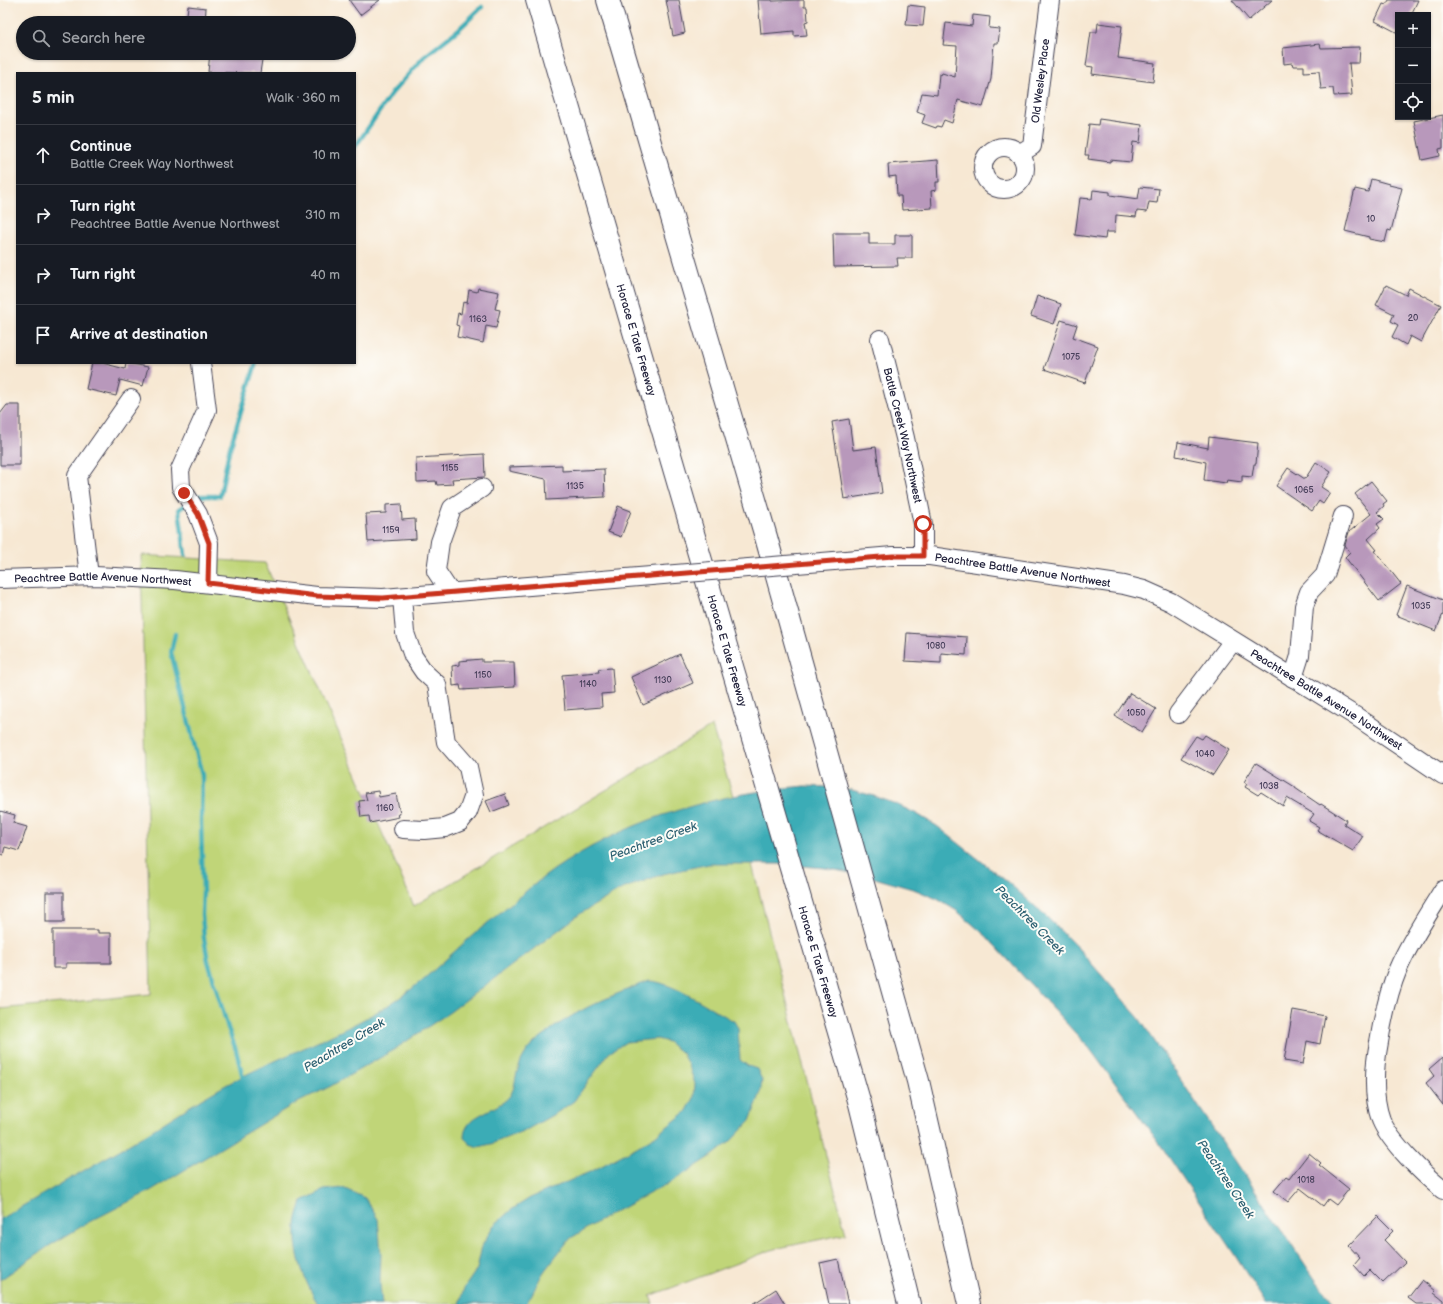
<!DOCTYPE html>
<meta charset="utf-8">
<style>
body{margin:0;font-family:"Balsamiq Sans",sans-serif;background:#20242c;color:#f1f3f6}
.controls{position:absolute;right:12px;top:12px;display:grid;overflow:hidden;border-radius:0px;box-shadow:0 1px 3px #0004}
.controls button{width:36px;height:36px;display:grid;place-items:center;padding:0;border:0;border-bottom:1px solid #363941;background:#171b24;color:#f1f3f6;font:20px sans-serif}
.stop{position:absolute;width:12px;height:12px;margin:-9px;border:3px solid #c8321e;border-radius:50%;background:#fff}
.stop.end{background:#c8321e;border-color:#fff;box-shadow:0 1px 4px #0008}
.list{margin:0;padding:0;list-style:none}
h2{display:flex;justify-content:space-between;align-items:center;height:52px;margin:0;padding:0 16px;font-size:17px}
h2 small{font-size:13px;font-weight:400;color:#9ea1a6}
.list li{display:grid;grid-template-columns:26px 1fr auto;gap:12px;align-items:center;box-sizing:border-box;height:60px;padding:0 16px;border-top:1px solid #363941}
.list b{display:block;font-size:15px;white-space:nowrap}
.list p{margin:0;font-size:13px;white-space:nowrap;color:#9ea1a6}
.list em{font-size:13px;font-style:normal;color:#9ea1a6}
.icon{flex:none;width:22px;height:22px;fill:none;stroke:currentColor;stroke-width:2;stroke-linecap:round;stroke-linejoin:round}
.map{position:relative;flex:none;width:1443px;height:1304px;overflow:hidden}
.search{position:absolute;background:#171b24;box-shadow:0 1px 3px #0004;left:16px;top:16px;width:340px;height:44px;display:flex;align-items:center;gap:10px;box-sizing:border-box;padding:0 14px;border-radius:22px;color:#9ea1a6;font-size:15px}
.panel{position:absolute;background:#171b24;box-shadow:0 1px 3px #0004;left:16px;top:72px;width:340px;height:292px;border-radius:0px}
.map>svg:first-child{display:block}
.green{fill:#c0d578;stroke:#717c5a}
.water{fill:#3aacb6;stroke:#2e6778}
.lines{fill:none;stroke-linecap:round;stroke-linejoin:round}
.stream{stroke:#3aacb6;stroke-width:4.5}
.building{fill:#b898bb}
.minor-casing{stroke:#424052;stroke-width:20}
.highway-casing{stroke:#424052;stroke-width:24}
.minor{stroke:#fff;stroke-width:18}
.highway{stroke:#fff;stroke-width:22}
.minor-bridge-casing{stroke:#424052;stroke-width:20;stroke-linecap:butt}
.minor-bridge{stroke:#fff;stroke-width:18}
.route{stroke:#c8321e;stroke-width:5}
.labels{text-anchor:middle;stroke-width:4;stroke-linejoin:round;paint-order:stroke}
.number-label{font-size:9px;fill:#48405b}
.street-label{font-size:11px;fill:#22223b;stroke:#fdfcf7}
.water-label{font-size:12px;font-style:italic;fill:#2d6072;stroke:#fdfcf7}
</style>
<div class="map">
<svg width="1443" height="1304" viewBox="0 0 1443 1304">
<rect width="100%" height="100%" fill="#fdfcf7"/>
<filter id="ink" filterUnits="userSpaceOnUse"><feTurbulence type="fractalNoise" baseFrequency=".025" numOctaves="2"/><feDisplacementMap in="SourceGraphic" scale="8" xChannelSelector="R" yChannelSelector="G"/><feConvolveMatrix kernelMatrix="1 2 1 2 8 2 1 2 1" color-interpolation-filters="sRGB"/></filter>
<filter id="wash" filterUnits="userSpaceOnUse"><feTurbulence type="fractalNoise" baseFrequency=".012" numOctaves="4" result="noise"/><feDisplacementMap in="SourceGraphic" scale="16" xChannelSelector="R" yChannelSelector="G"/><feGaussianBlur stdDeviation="0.9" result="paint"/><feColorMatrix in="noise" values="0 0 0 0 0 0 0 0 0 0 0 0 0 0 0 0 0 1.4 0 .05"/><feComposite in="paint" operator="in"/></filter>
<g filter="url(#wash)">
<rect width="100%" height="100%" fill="#f7e8d3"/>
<polygon class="green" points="141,555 265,563 414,906 712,726 744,833 846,1234 774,1249 650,1296 653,1304 0,1304 0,1009 151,994"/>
<g class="water">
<path d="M805 786 829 787 852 790 874 796 896 804 917 814 937 826 1010 884 1045 915 1078 948 1139 1018 1315 1279 1335 1304H1266L1234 1254 1164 1150 1090 1049 986 936 957 911 937 899 916 890 871 877 825 868 779 864H709L663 874 620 890 580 914 450 1012 392 1051 331 1086 289 1107 150 1191 89 1222 49 1246 0 1280V1219C44 1193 89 1168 133 1142 163 1124 193 1103 224 1086 277 1057 335 1038 387 1006 421 985 449 955 480 929 508 907 534 882 564 863 637 816 720 793 805 786Z"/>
<path d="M649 981C671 981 713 1010 734 1021L738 1028 740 1060 748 1066 757 1069 762 1080 760 1095 750 1121 730 1142 712 1156 673 1181 611 1214 571 1238C561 1249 552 1261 543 1273 537 1283 533 1294 526 1304H459L464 1288 477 1269 482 1246 493 1226 511 1210 530 1198 594 1170 635 1148 655 1136 686 1112 694 1098 695 1084 690 1069 682 1053 668 1042 657 1039 626 1042 609 1053 574 1101 558 1112 528 1129 491 1144 478 1147 470 1144 464 1138C464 1115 493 1112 507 1099 516 1090 514 1080 518 1069 520 1062 525 1053 530 1047 536 1040 546 1034 553 1028 584 1006 614 995 649 981Z"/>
<path d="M343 1188 365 1198 378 1219 381 1254 380 1284 382 1304H318C304 1281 294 1253 296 1226 296 1218 300 1209 302 1201L324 1190Z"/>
</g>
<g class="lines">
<g class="stream">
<polyline points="355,147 392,93 423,58 459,29 482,7"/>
<polyline points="193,500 197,496 220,496 229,451 256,363"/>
<polyline points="185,555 179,509 187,504"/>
<polyline points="175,634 171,652 202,775 201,822 203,892 202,915 204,938 208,961 228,1028 236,1050 244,1082"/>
</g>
</g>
<g id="blocks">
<g class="building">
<polygon points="349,0 380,0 360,15"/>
<polygon points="666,0 679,0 685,33 673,36"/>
<polygon points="758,0 772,0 772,1 804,0 804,7 807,7 808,21 805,22 807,35 794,36 794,31 761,34"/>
<polygon points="1232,0 1272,0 1249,20"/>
<polygon points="1389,0 1418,0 1411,15 1398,15 1398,33 1375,21 1383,4 1386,5"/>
<polygon points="908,5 925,7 923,26 906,25"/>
<polygon points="188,6 206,8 205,23 186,23"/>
<polygon points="973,15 990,17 989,28 1000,29 998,43 994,43 991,79 983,107 958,100 952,123 944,120 941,127 937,126 936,128 922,123 925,115 917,112 922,93 937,95 939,74 941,75 942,73 955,77 957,46 943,45 946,23 972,26"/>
<polygon points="1098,23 1122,26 1118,58 1155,63 1153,82 1092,74 1093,67 1086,66 1091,32 1097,32"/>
<polygon points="1320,44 1321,48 1360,47 1359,63 1349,63 1352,95 1334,96 1333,88 1321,89 1319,71 1304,72 1304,66 1293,66 1292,63 1284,64 1283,48"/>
<polygon points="210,53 263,53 260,73 208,72"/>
<polygon points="1443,115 1443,148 1439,149 1440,156 1422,160 1414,121"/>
<polygon points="1099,119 1142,125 1140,143 1133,142 1131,162 1110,160 1110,162 1088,159 1089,155 1085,155 1089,124 1098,125"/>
<polygon points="938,160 939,182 936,182 936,190 931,191 932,208 902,210 901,196 897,196 896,176 889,177 888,164"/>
<polygon points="1371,179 1389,184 1389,185 1402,188 1391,231 1388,230 1385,242 1369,239 1369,237 1345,231 1355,189 1368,192"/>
<polygon points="1140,187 1159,189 1157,203 1149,202 1147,212 1137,211 1136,217 1116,215 1115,232 1106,232 1105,239 1075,235 1080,198 1092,199 1093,190 1110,192 1110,195 1138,199"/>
<polygon points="833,233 869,233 869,244 895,244 895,235 912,235 912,258 897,258 898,266 834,267"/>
<polygon points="1386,285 1406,295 1409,288 1441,305 1421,342 1410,336 1406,345 1392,337 1398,325 1391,321 1394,314 1376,305"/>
<polygon points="478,288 499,292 495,309 500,310 496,328 486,326 483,343 457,337 459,326 456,325 458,313 461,314 463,302 467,303 469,290 477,292"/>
<polygon points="1037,296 1061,304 1054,324 1031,316"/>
<polygon points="1061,320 1077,325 1073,337 1098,346 1085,383 1044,369"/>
<polygon points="92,363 102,363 125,369 126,363 148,367 143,386 120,380 116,396 86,389"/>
<polygon points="7,405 20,405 20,465 0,465 0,414"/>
<polygon points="849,419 853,450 876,447 882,493 844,499 832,422"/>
<polygon points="1209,437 1258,443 1256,464 1254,464 1252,477 1242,476 1242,482 1227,480 1226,483 1204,480 1206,462 1176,456 1178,442 1208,448"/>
<polygon points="484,454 485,477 452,479 453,484 437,485 436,481 417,482 416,458"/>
<polygon points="1316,462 1331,472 1321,487 1330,493 1323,504 1319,501 1312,511 1276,486 1288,468 1305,479"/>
<polygon points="562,465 562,471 604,469 605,497 547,500 546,479 509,471 509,467"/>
<polygon points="1371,481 1387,501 1383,504 1384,506 1377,512 1384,519 1377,524 1380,528 1368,539 1377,550 1375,551 1401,584 1379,601 1345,557 1350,552 1345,545 1349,532 1371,514 1355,494"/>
<polygon points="401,504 402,520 415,519 416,539 368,542 366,514 386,513 386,505"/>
<polygon points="618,506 631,511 621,537 608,532"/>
<polygon points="1407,586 1443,600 1443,614 1436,631 1396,615"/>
<polygon points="907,633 967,637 966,655 941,653 941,663 905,661"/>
<polygon points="680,654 693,683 643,705 631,677"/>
<polygon points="482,659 482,662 514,662 515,687 461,690 460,685 453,686 452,666 459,665 459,661"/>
<polygon points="612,668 614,693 601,694 602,707 565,710 562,675 599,672 598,669"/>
<polygon points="1130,693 1156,709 1142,732 1115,716"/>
<polygon points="1205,735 1229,750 1213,775 1181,758 1196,736 1202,739"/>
<polygon points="1256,763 1295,787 1295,788 1320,805 1321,804 1346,820 1344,824 1363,836 1353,851 1317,830 1319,827 1309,821 1314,814 1287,798 1283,806 1261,792 1258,795 1245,787 1247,784 1244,782"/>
<polygon points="378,791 379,797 396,794 400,814 398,814 399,817 370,823 369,816 361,817 359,801 367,800 365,793"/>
<polygon points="505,794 509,805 491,812 486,801"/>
<polygon points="0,811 15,815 13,823 27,827 19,851 5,847 3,855 0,854"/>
<rect x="46" y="892" width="18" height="30"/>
<polygon points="53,930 98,930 98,933 111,933 111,963 66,963 66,968 53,968"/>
<polygon points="1293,1010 1325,1016 1320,1044 1307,1041 1303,1064 1284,1061"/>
<polygon points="1443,1057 1443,1105 1426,1083 1434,1076 1429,1069"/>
<polygon points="1309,1153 1321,1163 1319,1165 1349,1189 1336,1205 1328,1199 1323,1206 1300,1188 1288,1202 1274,1191 1286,1177 1289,1179"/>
<polygon points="1378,1216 1393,1231 1384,1240 1405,1262 1383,1283 1370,1270 1364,1276 1354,1265 1360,1258 1349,1246"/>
<polygon points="838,1259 848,1304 829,1304 820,1263"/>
<polygon points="1422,1280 1436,1291 1434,1293 1443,1300 1443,1304 1416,1304 1408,1298"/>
<polygon points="776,1289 785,1304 753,1304"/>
</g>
</g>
</g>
<g filter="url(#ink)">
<use href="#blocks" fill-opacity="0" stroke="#424052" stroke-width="1"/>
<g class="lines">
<g class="minor-casing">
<g id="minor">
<circle cx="1004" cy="168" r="21"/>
<path id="s1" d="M1019 154 1032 146 1050 0"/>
<path id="s2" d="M880 339 905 438 923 524V556"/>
<polyline points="201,363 207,410 180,470 181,487 198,514 209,543 208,583"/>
<path id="s3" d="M834 561 893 556H930L1124 585 1144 590 1171 602 1357 717 1443 775"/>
<polyline points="89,576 77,476 131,399"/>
<path id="s4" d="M0 579 95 576 175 580 317 596 383 598 651 576"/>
<polyline points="450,592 436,571 440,542 452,508 482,488"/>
<polyline points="402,597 405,633 413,656 424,672 437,684 446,742 468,767 474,795 468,812 460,822 445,828 424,830 403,829"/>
<polyline points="1293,678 1300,656 1304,606 1309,592 1325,575 1343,516"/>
<polyline points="1178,714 1233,641"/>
<path d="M1443 890C1427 916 1410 941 1398 969 1388 993 1383 1017 1379 1042 1374 1068 1372 1095 1381 1120 1390 1142 1424 1175 1443 1190"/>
</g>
</g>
<g class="highway-casing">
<g id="highway">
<path id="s5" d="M537 0 860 1104 909 1304"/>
<polyline points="608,0 766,537 918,1081 969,1304"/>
</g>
</g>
<use href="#minor" class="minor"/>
<use href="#highway" class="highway"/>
<g class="minor-bridge-casing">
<polyline id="minor-bridge" points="651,576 834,561"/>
</g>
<use href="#minor-bridge" class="minor-bridge"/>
</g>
</g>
<g class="lines" filter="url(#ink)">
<polyline class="route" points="184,493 198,514 209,543 208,583 317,596 383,598 893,556 923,556 923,524"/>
</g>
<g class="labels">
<g class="number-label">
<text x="1371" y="222">10</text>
<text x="1413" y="321">20</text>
<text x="478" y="322">1163</text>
<text x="1071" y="360">1075</text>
<text x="450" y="471">1155</text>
<text x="575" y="489">1135</text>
<text x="1304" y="493">1065</text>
<text x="391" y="533">1159</text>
<text x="1421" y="609">1035</text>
<text x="936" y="649">1080</text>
<text x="483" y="678">1150</text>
<text x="663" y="683">1130</text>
<text x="588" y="687">1140</text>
<text x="1136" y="716">1050</text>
<text x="1205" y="757">1040</text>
<text x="1269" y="789">1038</text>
<text x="385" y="811">1160</text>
<text x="1306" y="1183">1018</text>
</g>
<g class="street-label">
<text dy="4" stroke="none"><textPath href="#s1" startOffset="81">Old Wesley Place</textPath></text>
<text dy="4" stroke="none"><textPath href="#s5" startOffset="354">Horace E Tate Freeway</textPath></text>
<text dy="4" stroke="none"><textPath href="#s2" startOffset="99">Battle Creek Way Northwest</textPath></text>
<text dy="4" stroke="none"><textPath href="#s3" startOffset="190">Peachtree Battle Avenue Northwest</textPath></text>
<text dy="4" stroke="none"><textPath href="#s4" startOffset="103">Peachtree Battle Avenue Northwest</textPath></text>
<text dy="4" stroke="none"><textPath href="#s5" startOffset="678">Horace E Tate Freeway</textPath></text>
<text dy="4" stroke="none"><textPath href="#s3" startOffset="526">Peachtree Battle Avenue Northwest</textPath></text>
<text dy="4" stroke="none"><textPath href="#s5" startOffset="1002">Horace E Tate Freeway</textPath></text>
</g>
<g class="water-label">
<text transform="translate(653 841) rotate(-20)" y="4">Peachtree Creek</text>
<text transform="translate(1030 920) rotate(45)" y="4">Peachtree Creek</text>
<text transform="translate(344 1045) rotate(-31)" y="4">Peachtree Creek</text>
<text transform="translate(1226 1179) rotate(56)" y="4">Peachtree Creek</text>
</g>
</g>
</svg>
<div class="controls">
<button>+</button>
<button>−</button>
<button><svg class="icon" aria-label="locate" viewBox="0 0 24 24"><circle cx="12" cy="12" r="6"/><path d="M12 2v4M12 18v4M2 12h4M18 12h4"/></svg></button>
</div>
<div class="stop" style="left:923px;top:524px"></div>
<div class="stop end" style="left:184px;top:493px"></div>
<div class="search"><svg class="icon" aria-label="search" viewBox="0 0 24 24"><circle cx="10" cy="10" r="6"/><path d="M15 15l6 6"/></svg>Search here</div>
<section class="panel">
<h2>5 min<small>Walk · 360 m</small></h2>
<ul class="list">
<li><svg class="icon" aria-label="ahead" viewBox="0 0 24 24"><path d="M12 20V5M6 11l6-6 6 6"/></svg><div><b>Continue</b><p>Battle Creek Way Northwest</p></div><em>10 m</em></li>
<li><svg class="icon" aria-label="right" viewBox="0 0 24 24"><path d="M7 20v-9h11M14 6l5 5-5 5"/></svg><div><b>Turn right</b><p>Peachtree Battle Avenue Northwest</p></div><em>310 m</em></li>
<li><svg class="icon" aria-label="right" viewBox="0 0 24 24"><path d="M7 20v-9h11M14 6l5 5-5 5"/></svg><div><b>Turn right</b></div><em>40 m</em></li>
<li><svg class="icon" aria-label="arrive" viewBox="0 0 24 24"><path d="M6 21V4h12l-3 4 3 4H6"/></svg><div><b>Arrive at destination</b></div></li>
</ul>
</section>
</div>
